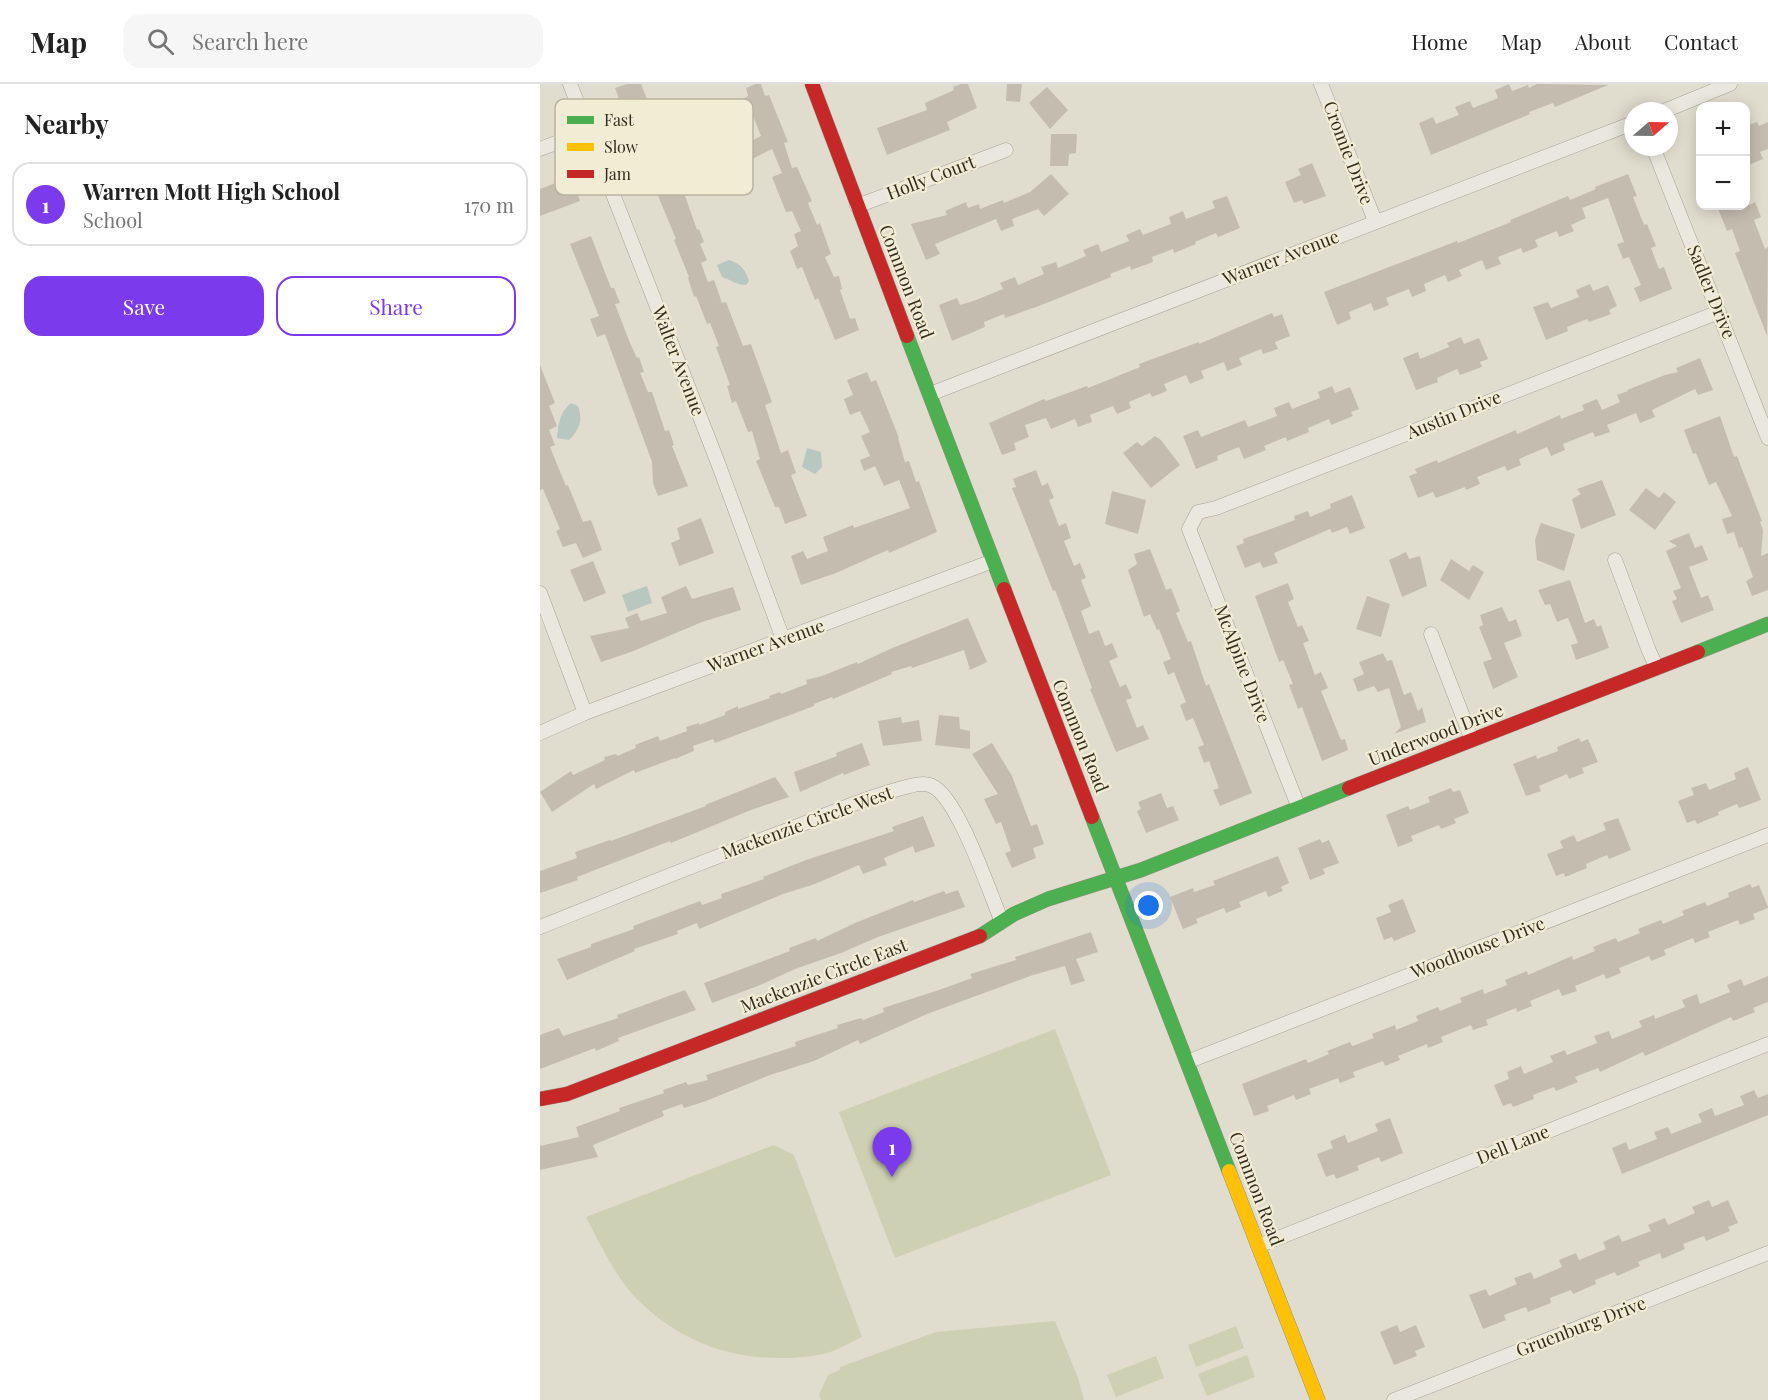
<!DOCTYPE html>
<meta charset="utf-8">
<style>
body{margin:0;font-family:"Playfair Display",serif;background:#f6f6f6;color:#222}
.controls{position:absolute;right:18px;top:18px;display:grid;overflow:hidden;border-radius:12px;box-shadow:0 3px 15px #0003}
.controls button{width:54px;height:54px;display:grid;place-items:center;padding:0;border:0;border-bottom:2px solid #e0e0e0;background:#fff;color:#222;font:30px sans-serif}
.compass{position:absolute;left:1084px;top:18px;width:54px;height:54px;border-radius:50%;background:#fff;box-shadow:0 3px 15px #0003;rotate:70deg}
.you{position:absolute;left:609px;top:822px;width:21px;height:21px;margin:-15px;border:4px solid #fff;border-radius:50%;background:#1a73e8;box-shadow:0 0 0 9px #1a73e833}
.badge{display:grid;place-items:center;width:39px;height:39px;border-radius:50%;background:#7c3aed;color:#fff;font-size:20px;font-weight:700}
.pin{position:absolute;translate:-50% -50px;filter:drop-shadow(0 2px 3px #0008)}
.pin::after{content:'';position:absolute;top:32px;width:21px;height:18px;background:inherit;clip-path:polygon(0 0,100% 0,50% 100%)}
.list{margin:0;padding:0;list-style:none}
h2{display:flex;justify-content:space-between;align-items:center;height:78px;margin:0;padding:0 24px;font-size:26px}
h2 small{font-size:20px;font-weight:400;color:#767676}
.list li{display:grid;grid-template-columns:39px 1fr auto;gap:18px;align-items:center;box-sizing:border-box;height:84px;margin:0 12px 12px;padding:0 12px;border:2px solid #e0e0e0;border-radius:18px}
.list b{display:block;font-size:22px;white-space:nowrap}
.list p{margin:0;font-size:20px;white-space:nowrap;color:#767676}
.list em{font-size:20px;font-style:normal;color:#767676}
.actions{display:flex;gap:12px;padding:18px 24px}
.actions a{flex:1;padding:14px 0;border:2px solid #7c3aed;border-radius:18px;text-align:center;font-size:21px;color:#7c3aed}
.actions .main{background:#7c3aed;color:#fff}
.icon{flex:none;width:33px;height:33px;fill:none;stroke:currentColor;stroke-width:2;stroke-linecap:round;stroke-linejoin:round}
.map{position:relative;flex:none;width:1228px;height:1316px;overflow:hidden}
header{display:flex;align-items:center;gap:36px;box-sizing:border-box;height:84px;padding:0 30px;background:#fff;border-bottom:2px solid #e0e0e0}
header strong{font-size:28px}
nav{display:flex;gap:33px;margin-inline-start:auto;font-size:21px}
.search{width:420px;height:54px;background:#f6f6f6;display:flex;align-items:center;gap:15px;box-sizing:border-box;padding:0 21px;border-radius:18px;color:#767676;font-size:22px}
main{display:flex}
aside{flex:1;background:#fff}
.map>svg:first-child{display:block}
.green{fill:#cdd0b2}
.water{fill:#b8c7bf}
.building{fill:#c4bdaf}
.lines{fill:none;stroke-linecap:round;stroke-linejoin:round}
.street-casing{stroke:#a6a296;stroke-width:15}
.fast-casing{stroke:#969286;stroke-width:15}
.slow-casing{stroke:#969286;stroke-width:15}
.jam-casing{stroke:#969286;stroke-width:15}
.street{stroke:#eae7de;stroke-width:14}
.fast{stroke:#4caf50;stroke-width:14}
.slow{stroke:#ffc107;stroke-width:14}
.jam{stroke:#c62828;stroke-width:14}
.labels{text-anchor:middle;stroke-width:4.5;stroke-linejoin:round;paint-order:stroke}
.street-label{font-size:18px;fill:#342c20;stroke:#f1ecd4}
.key{fill:#f1ecd4;stroke:#b8b29e;stroke-width:1.5}
.key-label{font-size:16px;fill:#342c20}
</style>
<header>
<strong>Map</strong>
<div class="search"><svg class="icon" aria-label="search" viewBox="0 0 24 24"><circle cx="10" cy="10" r="6"/><path d="M15 15l6 6"/></svg>Search here</div>
<nav><a>Home</a><a>Map</a><a>About</a><a>Contact</a></nav>
</header>
<main>
<aside>
<h2>Nearby<small></small></h2>
<ul class="list">
<li><span class="badge">1</span><div><b>Warren Mott High School</b><p>School</p></div><em>170 m</em></li>
</ul>
<div class="actions"><a class="main">Save</a><a>Share</a></div>
</aside>
<div class="map">
<svg width="1228" height="1316" viewBox="0 0 1228 1316">
<rect width="100%" height="100%" fill="#e1ddce"/>
<g class="green">
<polygon points="515,945 571,1091 355,1174 299,1028"/>
<path d="M234 1061 254 1071 322 1253C313 1257 303 1263 293 1267 277 1273 257 1274 239 1274 182 1274 133 1253 93 1211 73 1188 60 1160 46 1133Z"/>
<polygon points="515,1237 538,1294 544,1316 281,1316 279,1311 288,1291 300,1286 300,1283 396,1248"/>
<polygon points="696,1242 704,1264 656,1283 648,1261"/>
<polygon points="707,1271 715,1293 667,1312 658,1290"/>
<polygon points="616,1272 624,1294 576,1313 567,1291"/>
</g>
<g class="water">
<path d="M189 176C201 180 205 185 209 197L206 201C197 201 191 196 182 193L177 181Z"/>
<path d="M31 319 38 322C43 336 40 345 29 356L17 354C18 340 20 328 31 319Z"/>
<polygon points="267,364 281,368 282,383 275,390 262,383"/>
<polygon points="107,502 112,519 88,528 82,511"/>
</g>
<g class="building">
<polygon points="87,0 101,0 128,69 130,69 157,146 159,145 164,158 160,160 167,176 161,179 168,198 174,196 182,219 186,218 203,262 211,260 232,318 225,321 241,369 248,366 256,389 251,391 267,432 245,440 239,423 235,423 216,377 220,375 212,347 208,348 196,317 192,319 187,302 190,301 176,263 179,262 170,239 167,240 156,212 154,213 148,194 149,193 134,156 136,155 104,78 107,77 97,55 94,56 75,4"/>
<polygon points="216,0 221,0 225,12 229,11 248,58 244,59 252,84 257,83 272,117 268,119 277,141 280,139 291,170 285,173 294,193 299,192 302,205 300,206 310,235 315,234 319,246 295,256 278,214 275,216 262,183 257,185 250,167 258,162 254,150 261,147 252,127 246,128 232,93 242,89 232,65 212,75 205,60 221,52 211,27 206,29 201,16 208,12 206,4"/>
<polygon points="421,0 428,0 437,24 407,38 410,46 347,71 337,44 387,26 385,19 414,6 413,3"/>
<polygon points="467,0 482,0 480,18 466,17"/>
<polygon points="969,0 972,7 988,1 989,4 997,0 1068,1 1015,23 1013,19 989,28 990,30 891,71 879,39 893,33 896,40 919,31 915,23 930,17 933,24 958,14 955,6"/>
<polygon points="507,3 528,26 510,45 489,19"/>
<polygon points="1217,38 1219,42 1228,38 1228,65 1220,68 1223,75 1206,82 1206,42"/>
<polygon points="511,50 537,50 536,69 529,70 528,82 510,82"/>
<polygon points="772,79 786,112 764,120 762,116 754,119 745,98 761,91 758,85"/>
<polygon points="511,90 529,110 504,132 498,125 472,135 474,142 461,147 456,135 395,160 400,170 386,176 371,140 407,131 405,127 426,118 428,124 439,120 440,125 463,116 464,119 490,108"/>
<polygon points="1088,90 1097,112 1093,113 1104,141 1107,140 1116,162 1111,164 1119,185 1124,183 1132,205 1100,218 1094,204 1101,201 1089,173 1083,175 1077,160 1084,158 1068,114 1042,124 1046,134 1031,141 1034,147 1019,153 1017,147 995,156 998,163 983,169 981,164 958,173 961,180 946,186 942,176 919,186 922,192 908,198 905,191 884,200 886,207 872,213 869,205 846,214 849,221 834,227 831,219 809,228 811,235 797,241 784,208 917,157 918,159 971,138 970,136 1028,112 1030,116 1056,105 1055,103"/>
<polygon points="31,93 40,117 0,132 0,105"/>
<polygon points="687,112 700,144 678,153 676,149 655,158 656,160 634,169 633,165 612,173 613,178 591,186 590,182 570,190 571,193 499,222 465,234 464,230 444,238 445,243 412,257 399,221 417,214 420,221 436,216 463,205 460,199 475,193 478,201 504,190 501,183 516,178 518,184 546,172 543,166 558,160 561,168 589,157 586,151 600,145 603,151 631,140 629,133 643,127 646,135 675,124 672,117"/>
<polygon points="1215,118 1221,133 1214,136 1225,165 1228,163 1227,252 1195,169 1200,167 1192,145 1187,147 1177,122 1207,122"/>
<polygon points="51,152 71,204 74,204 80,219 75,220 90,259 97,274 99,273 104,288 100,289 108,308 112,308 125,347 129,346 134,361 132,362 148,402 118,412 113,399 112,378 65,250 57,253 50,235 59,232 30,160"/>
<polygon points="1050,200 1053,207 1068,201 1077,222 1069,226 1071,230 1049,238 1047,235 1027,243 1028,247 1006,256 993,223 1008,218 1011,224 1039,213 1036,206"/>
<polygon points="732,229 734,233 742,230 750,252 735,258 738,265 723,270 721,265 699,274 702,281 687,287 684,278 661,287 664,294 650,300 646,291 624,300 627,307 612,313 610,309 589,318 591,324 577,330 573,322 550,331 552,338 538,343 535,335 511,345 506,334 485,341 489,353 474,359 476,366 462,371 449,339 504,315 506,317 547,302 548,304 600,283 599,280 659,258 659,260"/>
<polygon points="921,253 924,260 939,254 948,275 940,278 942,283 920,291 917,285 897,294 898,298 876,306 863,274 878,268 880,275 909,263 907,259"/>
<polygon points="1160,274 1173,306 1158,311 1155,305 1112,326 1115,333 1100,339 1096,329 1067,341 1070,348 1055,353 1053,348 1023,360 1025,366 1011,372 1007,363 979,375 981,381 967,387 965,382 937,393 940,400 926,406 925,403 896,414 893,408 878,414 869,392 877,389 875,385 897,376 898,379 976,346 977,350 1020,331 1021,335 1044,326 1042,321 1057,315 1062,326 1080,318 1077,311 1088,307 1087,306 1125,291 1138,288 1136,284"/>
<polygon points="0,281 15,319 9,322 17,342 9,346 15,361 10,363 26,402 28,401 43,438 51,436 62,466 43,474 36,459 23,463 16,447 20,445 3,405 0,406"/>
<polygon points="327,288 331,298 336,296 359,354 358,354 365,378 369,377 376,398 379,397 397,448 349,469 348,466 296,489 261,501 251,472 263,467 267,475 288,467 283,453 313,441 314,444 370,424 359,396 344,402 335,382 324,387 320,376 330,372 321,352 330,348 320,327 310,331 304,315 313,311 307,296"/>
<polygon points="792,302 795,309 810,303 819,325 811,328 813,332 791,341 789,335 768,344 769,348 747,357 746,353 724,362 726,366 704,375 699,363 677,372 678,376 656,385 643,352 658,346 661,353 705,336 708,343 737,332 734,324 749,318 752,325 780,314 778,308"/>
<polygon points="1180,332 1194,373 1197,372 1222,437 1220,438 1223,446 1221,472 1228,469 1228,506 1212,512 1206,497 1213,493 1202,463 1199,464 1194,448 1187,450 1182,435 1192,432 1176,398 1169,401 1156,369 1153,370 1144,346"/>
<polygon points="615,352 621,356 640,381 611,404 583,369 597,358 602,362"/>
<polygon points="496,386 502,402 508,399 514,414 509,416 519,442 526,439 531,454 524,457 534,482 540,479 546,494 541,496 551,522 541,527 549,550 559,546 565,562 572,559 578,573 569,577 580,603 586,600 592,614 586,616 597,644 603,641 609,655 576,668 550,605 552,604 515,506 513,507 472,404 476,403 473,395"/>
<polygon points="1062,396 1076,431 1041,445 1032,415 1041,410 1037,405"/>
<polygon points="1106,404 1119,414 1124,408 1136,418 1115,446 1089,426"/>
<polygon points="572,407 606,416 598,450 565,440"/>
<polygon points="812,411 825,444 810,450 807,443 792,449 790,445 734,469 738,479 723,484 720,478 705,484 696,462 704,459 703,455 755,436 754,432 768,427 770,433 791,424 790,420"/>
<polygon points="161,434 174,469 139,482 131,459 140,455 137,444"/>
<polygon points="1001,439 1035,450 1024,487 997,476 995,456"/>
<polygon points="1149,449 1155,464 1162,461 1168,476 1149,483 1161,514 1168,511 1174,526 1141,539 1132,517 1137,515 1133,507 1141,504 1126,467 1137,462 1129,457"/>
<polygon points="610,465 626,506 631,504 640,527 636,529 648,558 651,557 666,602 669,600 712,709 680,722 673,706 679,704 669,677 664,679 658,663 664,661 653,634 646,637 640,621 646,618 634,588 628,591 623,578 631,575 619,545 617,546 610,530 604,533 588,486 597,480 594,470"/>
<polygon points="866,468 869,475 880,472 887,502 862,513 849,476"/>
<polygon points="911,475 929,487 933,481 944,488 929,516 900,496"/>
<polygon points="53,477 66,509 44,518 30,486"/>
<polygon points="1030,496 1045,539 1054,535 1057,543 1061,541 1069,564 1036,576 1031,561 1038,559 1028,534 1017,538 1010,520 1005,521 998,506"/>
<polygon points="748,499 754,515 748,518 758,543 762,541 769,557 763,559 775,591 781,588 788,604 781,607 801,656 805,655 808,666 782,677 762,623 758,625 749,601 753,600 743,576 739,578 715,512"/>
<polygon points="146,502 152,515 193,503 201,526 162,538 91,568 61,578 50,552 89,544 85,534 97,529 101,537 127,529 121,513"/>
<polygon points="827,512 850,520 841,553 816,545"/>
<polygon points="962,523 969,538 976,535 982,552 964,559 978,593 953,605 943,578 952,575 939,543 943,541 940,531"/>
<polygon points="428,534 447,578 430,586 424,566 372,584 371,582 351,588 352,590 293,615 292,613 274,620 274,622 175,659 173,655 153,662 154,667 135,675 135,674 95,689 94,686 56,705 54,700 12,728 0,708 31,687 33,691 65,676 64,673 76,670 77,672 96,664 95,661 118,652 120,657 147,647 146,643 159,639 159,641 185,631 185,628 198,622 198,625 230,614 229,612 240,608 241,610 267,600 266,596 282,592 317,578 318,580 350,565"/>
<polygon points="843,569 847,577 852,576 864,611 871,608 878,627 882,623 886,638 854,650 861,643 849,604 838,608 834,602 818,608 813,595 824,590 819,578"/>
<polygon points="399,631 419,633 420,645 430,647 430,665 395,661"/>
<polygon points="361,633 362,639 379,636 382,657 343,662 338,637"/>
<polygon points="1039,654 1041,658 1048,655 1058,678 1042,684 1044,689 1029,695 1027,690 999,702 1001,707 986,712 973,680 996,671 997,675 1018,667 1017,663"/>
<polygon points="322,659 330,681 304,691 303,689 260,708 254,688 297,672 296,669"/>
<polygon points="452,659 472,692 491,742 497,740 504,760 493,764 496,774 472,784 465,769 471,767 461,738 456,740 444,715 458,710 432,670"/>
<polygon points="1208,683 1221,716 1199,724 1197,720 1178,728 1179,731 1157,740 1155,736 1147,739 1138,717 1154,711 1151,704 1166,699 1169,706 1196,695 1194,689"/>
<polygon points="235,693 249,713 211,726 131,759 130,757 37,793 38,796 0,809 0,787 37,774 35,768 70,756 71,757 166,722 165,721"/>
<polygon points="911,704 913,708 920,706 929,729 914,735 916,739 901,745 899,741 871,752 873,757 858,763 846,731 868,722 870,726 890,718 888,713"/>
<polygon points="621,709 627,724 633,722 639,736 606,749 597,727 601,725 598,718"/>
<polygon points="383,732 395,762 375,769 373,762 344,774 347,781 323,790 319,781 275,800 243,810 159,845 157,839 137,847 138,850 94,865 95,867 27,896 17,875 51,863 51,860 94,845 93,842 160,817 162,821 182,814 181,810 224,795 223,793 266,776 354,747 352,743"/>
<polygon points="1078,734 1091,766 1069,775 1067,771 1046,780 1047,784 1025,793 1024,789 1016,792 1007,770 1023,764 1020,757 1034,751 1037,758 1066,746 1063,739"/>
<polygon points="780,755 782,759 789,756 799,779 783,785 785,790 770,796 758,764"/>
<polygon points="738,772 749,799 741,803 743,807 728,813 726,807 699,818 701,823 686,829 684,824 656,835 658,839 643,845 630,813 653,804 654,808 675,801 673,797"/>
<polygon points="1210,800 1212,804 1219,801 1228,823 1228,824 1213,830 1215,835 1200,841 1198,836 1168,848 1170,853 1155,859 1153,854 1124,866 1126,871 1111,877 1109,872 1079,884 1081,889 1066,895 1064,890 1035,902 1037,907 1022,912 1019,905 990,917 992,922 977,928 976,924 946,936 948,941 933,946 931,941 901,953 903,958 888,964 887,960 858,972 860,976 845,982 843,977 813,988 815,993 800,999 798,994 769,1005 771,1010 756,1016 754,1011 727,1022 729,1027 714,1032 702,1000 766,975 768,979 789,970 787,967 810,958 812,962 834,954 832,950 855,941 856,946 878,937 876,932 898,923 900,927 922,918 920,914 943,905 944,910 967,901 965,896 987,887 988,891 1032,872 1033,876 1055,867 1053,863 1076,854 1078,858 1100,849 1098,845 1121,836 1123,840 1144,831 1142,827 1165,818 1167,822 1189,813 1188,809"/>
<polygon points="418,806 425,823 338,853 301,869 255,885 218,902 172,919 164,899 250,867 249,864 276,854 277,857 315,839 373,816 374,818 404,807 406,810"/>
<polygon points="863,815 876,848 854,857 852,853 844,856 836,834 851,828 848,821"/>
<polygon points="551,848 558,868 536,875 545,897 531,901 525,882 493,891 387,930 320,960 318,956 274,977 230,991 166,1017 144,1024 142,1020 122,1027 124,1032 53,1061 58,1073 0,1086 0,1062 39,1053 36,1043 80,1027 79,1024 124,1009 123,1006 146,998 148,1001 168,996 166,991 256,962 255,958 298,944 297,941 321,934 323,936 344,928 343,924 399,906 432,894 430,890 476,876 475,873"/>
<polygon points="1228,892 1228,918 1213,924 1215,928 1193,937 1191,933 1105,972 1103,968 1060,988 1058,984 1035,993 1038,998 1016,1007 1014,1003 993,1011 994,1015 973,1023 971,1019 963,1022 954,1001 969,995 967,988 981,982 984,990 1013,978 1010,972 1025,966 1027,971 1057,959 1054,952 1069,947 1072,955 1102,943 1099,937 1114,931 1115,935 1145,923 1142,916 1157,910 1160,920 1190,908 1187,901 1201,895 1204,902"/>
<polygon points="145,906 156,926 78,954 79,957 56,967 55,964 0,985 0,951 19,944 23,952 78,934 77,931"/>
<polygon points="1214,1006 1218,1014 1228,1010 1228,1031 1082,1090 1072,1064 1086,1058 1089,1066 1117,1055 1114,1048 1128,1043 1131,1050 1162,1038 1158,1030 1172,1024 1175,1032 1204,1021 1200,1012"/>
<polygon points="850,1034 863,1069 841,1078 839,1073 817,1082 819,1086 796,1095 794,1090 786,1093 777,1070 793,1064 790,1057 805,1051 808,1059 838,1047 835,1040"/>
<polygon points="1169,1116 1172,1123 1188,1116 1198,1139 1188,1143 1190,1147 1166,1157 1164,1152 1143,1160 1145,1165 1122,1175 1120,1169 1098,1178 1100,1182 1077,1192 1075,1188 1055,1196 1056,1200 1033,1210 1031,1206 1010,1214 1011,1219 988,1228 986,1223 964,1231 966,1236 943,1245 929,1211 946,1205 949,1212 977,1200 974,1194 991,1188 994,1195 1022,1183 1019,1176 1036,1169 1039,1176 1066,1165 1063,1158 1079,1151 1082,1158 1111,1147 1108,1141 1125,1134 1128,1141 1155,1129 1152,1123"/>
<polygon points="857,1241 860,1248 876,1241 885,1263 875,1267 877,1272 854,1281 840,1248"/>
</g>
<g class="lines">
<g class="street-casing">
<g id="street">
<polyline points="30,0 178,379 243,555"/>
<polyline points="781,0 835,137"/>
<polyline points="1124,27 1190,0"/>
<polyline points="1113,63 1228,354"/>
<polyline points="0,65 48,47"/>
<polyline points="317,122 466,66"/>
<polyline points="390,310 1093,39"/>
<polyline points="1075,476 1109,567 1117,584"/>
<polyline points="0,509 45,629"/>
<polyline points="891,550 932,656"/>
<polyline points="0,649 45,629 453,477"/>
<polyline points="759,724 649,445 658,428 676,424 1179,228"/>
<path d="M0 843C83 810 166 776 250 745 289 730 329 712 370 702 376 700 386 699 392 702 418 713 450 810 462 838"/>
<polyline points="647,978 1228,751"/>
<polyline points="718,1162 1228,960"/>
<polyline points="854,1316 1228,1169"/>
</g>
</g>
<g class="fast-casing">
<g id="fast">
<polyline points="367,252 464,505"/>
<polyline points="1158,568 1228,540"/>
<polyline points="552,733 689,1087"/>
<polyline points="440,852 474,830 508,815 601,786 809,704"/>
</g>
</g>
<g class="slow-casing">
<polyline id="slow" points="689,1087 778,1316"/>
</g>
<g class="jam-casing">
<g id="jam">
<polyline points="272,0 367,252"/>
<polyline points="464,505 552,733"/>
<polyline points="809,704 1158,568"/>
<polyline points="0,1015 27,1010 440,852"/>
</g>
</g>
<use href="#street" class="street"/>
<use href="#fast" class="fast"/>
<use href="#slow" class="slow"/>
<use href="#jam" class="jam"/>
</g>
<g class="labels">
<g class="street-label">
<text transform="translate(808 69) rotate(69)" y="6">Cromie Drive</text>
<text transform="translate(391 94) rotate(-21)" y="6">Holly Court</text>
<text transform="translate(741 174) rotate(-21)" y="6">Warner Avenue</text>
<text transform="translate(366 198) rotate(69)" y="6">Common Road</text>
<text transform="translate(1171 208) rotate(68)" y="6">Sadler Drive</text>
<text transform="translate(138 277) rotate(69)" y="6">Walter Avenue</text>
<text transform="translate(914 331) rotate(-22)" y="6">Austin Drive</text>
<text transform="translate(226 562) rotate(-20)" y="6">Warner Avenue</text>
<text transform="translate(702 580) rotate(69)" y="6">McAlpine Drive</text>
<text transform="translate(896 651) rotate(-21)" y="6">Underwood Drive</text>
<text transform="translate(540 652) rotate(68)" y="6">Common Road</text>
<text transform="translate(267 739) rotate(-20)" y="6">Mackenzie Circle West</text>
<text transform="translate(938 864) rotate(-21)" y="6">Woodhouse Drive</text>
<text transform="translate(284 892) rotate(-21)" y="6">Mackenzie Circle East</text>
<text transform="translate(973 1061) rotate(-22)" y="6">Dell Lane</text>
<text transform="translate(716 1105) rotate(69)" y="6">Common Road</text>
<text transform="translate(1041 1243) rotate(-21)" y="6">Gruenburg Drive</text>
</g>
</g>
<rect x="15" y="15" width="198" height="96" rx="9" class="key"/>
<rect x="27" y="32" width="27" height="8" fill="#4caf50"/>
<rect x="27" y="59" width="27" height="8" fill="#ffc107"/>
<rect x="27" y="86" width="27" height="8" fill="#c62828"/>
<g class="key-label">
<text x="64" y="42">Fast</text>
<text x="64" y="69">Slow</text>
<text x="64" y="96">Jam</text>
</g>
</svg>
<div class="controls">
<button>+</button>
<button>−</button>
</div>
<svg class="compass" viewBox="-18 -18 36 36"><path d="M0-13l5 13h-10z" fill="#e53935"/><path d="M0 13l5-13h-10z" fill="#767676"/></svg>
<div class="you"></div>
<div class="pin badge" style="left:352px;top:1093px">1</div>
</div>
</main>
